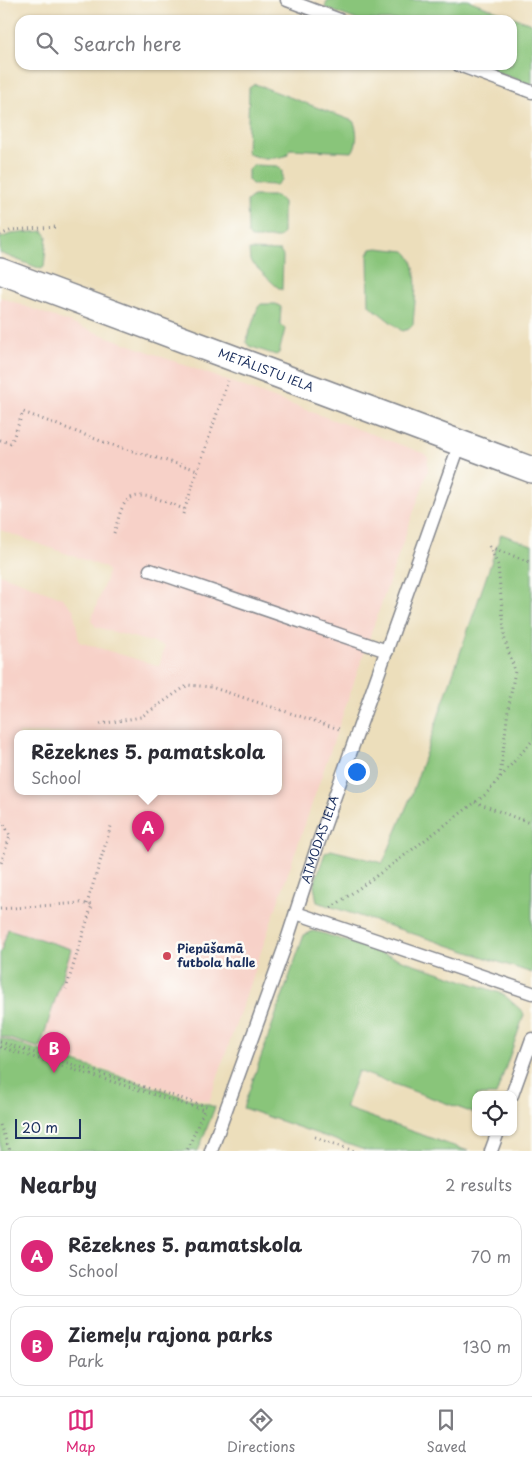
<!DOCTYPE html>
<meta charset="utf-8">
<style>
body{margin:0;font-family:"Playpen Sans",sans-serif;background:#f7f7f7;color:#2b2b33}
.controls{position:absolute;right:15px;bottom:15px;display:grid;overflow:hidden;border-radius:10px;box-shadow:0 1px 4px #0004}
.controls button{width:45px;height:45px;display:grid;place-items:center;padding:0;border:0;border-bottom:1px solid #e1e1e2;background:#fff;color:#2b2b33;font:25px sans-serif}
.scale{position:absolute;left:15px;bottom:12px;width:66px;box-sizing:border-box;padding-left:5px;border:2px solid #1b2f5e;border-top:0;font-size:14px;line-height:18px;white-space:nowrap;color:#1b2f5e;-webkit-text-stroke:4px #fdfcf7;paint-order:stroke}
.you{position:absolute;left:356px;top:771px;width:18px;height:18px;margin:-12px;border:4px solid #fff;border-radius:50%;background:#1a73e8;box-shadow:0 0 0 8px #1a73e833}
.badge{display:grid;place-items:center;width:32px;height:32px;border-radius:50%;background:#db2777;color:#fff;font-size:16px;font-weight:700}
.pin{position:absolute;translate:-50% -41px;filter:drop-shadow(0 1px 2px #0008)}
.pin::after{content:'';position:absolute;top:26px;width:18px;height:15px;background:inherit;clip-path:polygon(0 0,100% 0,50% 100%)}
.popup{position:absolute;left:14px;top:730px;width:268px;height:65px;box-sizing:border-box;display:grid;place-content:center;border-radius:10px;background:#fff;filter:drop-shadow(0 1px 4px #0005);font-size:16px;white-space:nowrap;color:#7c7c81}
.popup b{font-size:19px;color:#2b2b33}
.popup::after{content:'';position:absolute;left:50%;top:100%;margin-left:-10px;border:10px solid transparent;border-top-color:#fff}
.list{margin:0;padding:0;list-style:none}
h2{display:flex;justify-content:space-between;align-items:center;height:65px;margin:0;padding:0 20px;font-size:21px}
h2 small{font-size:16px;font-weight:400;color:#7c7c81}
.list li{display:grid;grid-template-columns:32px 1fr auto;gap:15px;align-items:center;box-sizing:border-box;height:80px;margin:0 10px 10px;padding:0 10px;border:1px solid #e1e1e2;border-radius:15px}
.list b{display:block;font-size:19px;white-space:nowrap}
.list p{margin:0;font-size:16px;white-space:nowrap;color:#7c7c81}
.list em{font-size:16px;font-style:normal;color:#7c7c81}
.icon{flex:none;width:28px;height:28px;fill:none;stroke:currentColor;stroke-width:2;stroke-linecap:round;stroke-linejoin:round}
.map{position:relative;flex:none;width:532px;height:1151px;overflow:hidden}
.search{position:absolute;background:#fff;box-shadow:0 1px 4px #0004;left:15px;right:15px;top:15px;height:55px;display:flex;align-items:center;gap:12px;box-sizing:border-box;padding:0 18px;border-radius:15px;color:#7c7c81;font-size:19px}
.sheet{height:245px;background:#fff}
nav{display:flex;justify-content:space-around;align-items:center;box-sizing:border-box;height:70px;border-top:1px solid #e1e1e2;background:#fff;font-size:14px;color:#7c7c81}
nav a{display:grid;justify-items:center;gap:2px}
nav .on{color:#db2777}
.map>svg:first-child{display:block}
.built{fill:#f7d1c8;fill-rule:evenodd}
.green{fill:#89c57a;stroke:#527a6c}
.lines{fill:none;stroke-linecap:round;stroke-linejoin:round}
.service-casing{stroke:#84868c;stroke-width:15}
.minor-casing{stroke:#84868c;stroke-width:28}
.path{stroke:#84868c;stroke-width:3;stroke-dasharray:1 4;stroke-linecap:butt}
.service{stroke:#fff;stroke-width:12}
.minor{stroke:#fff;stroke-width:25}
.poi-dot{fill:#d1495b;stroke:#fdfcf7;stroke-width:2}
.labels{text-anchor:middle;stroke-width:5;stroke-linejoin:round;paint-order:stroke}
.street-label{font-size:12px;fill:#1b2f5e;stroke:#fdfcf7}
.poi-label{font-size:12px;font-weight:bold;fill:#1b2f5e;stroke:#fdfcf7;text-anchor:start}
</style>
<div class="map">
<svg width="532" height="1151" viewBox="0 0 532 1151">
<rect width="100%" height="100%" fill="#fdfcf7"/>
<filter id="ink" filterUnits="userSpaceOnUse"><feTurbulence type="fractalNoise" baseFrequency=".02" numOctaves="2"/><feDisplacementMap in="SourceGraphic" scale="10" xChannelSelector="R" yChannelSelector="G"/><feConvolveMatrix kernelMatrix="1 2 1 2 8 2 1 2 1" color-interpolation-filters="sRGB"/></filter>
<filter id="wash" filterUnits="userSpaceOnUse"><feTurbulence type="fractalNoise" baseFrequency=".0096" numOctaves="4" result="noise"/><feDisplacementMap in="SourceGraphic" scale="20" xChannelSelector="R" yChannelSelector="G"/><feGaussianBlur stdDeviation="1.12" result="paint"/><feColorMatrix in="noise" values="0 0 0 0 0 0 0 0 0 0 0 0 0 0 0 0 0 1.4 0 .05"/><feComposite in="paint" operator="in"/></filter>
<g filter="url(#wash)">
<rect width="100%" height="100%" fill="#ecdebb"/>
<path class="built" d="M0 297 423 453 428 457V471L363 656 209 1102 0 1037V574L61 597 74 610 79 642 159 666 165 646 96 627 91 620 106 579 108 571 104 567 0 530ZM18 733H278V791H18Z"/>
<g class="green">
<polygon points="327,0 468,0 532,24 532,85 477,65 512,65 512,20 357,20 325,8"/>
<path d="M255 84 353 121C358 128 358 145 352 152L290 149 287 155C277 160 256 159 247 153L249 88Z"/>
<polygon points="254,165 278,166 282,170 282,180 276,185 252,184 248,180 248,170"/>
<polygon points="253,196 277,196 283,202 283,233 279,238 251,238 248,234 247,201"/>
<polygon points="43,231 47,236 44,267 41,269 0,253 0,238 11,234"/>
<path d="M377 248 405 251C422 265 414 304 413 325L409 329 402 331 369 305 368 255 371 249Z"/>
<polygon points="249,250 280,251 283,256 282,290 276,286 250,261"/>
<polygon points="261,304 276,304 281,307 280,324 285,329 279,353 276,355 249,346 246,342 258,307"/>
<polygon points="501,534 532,545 532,973 317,902 314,885 325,853 331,850 383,863 411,796"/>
<polygon points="8,929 71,949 40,1048 0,1036 0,954"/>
<polygon points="313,931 322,933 503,994 523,1012 524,1015 496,1095 476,1095 476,1114 358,1071 345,1108 468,1151 367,1151 243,1108 304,935"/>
<polygon points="0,1038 215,1107 198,1151 0,1151"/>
</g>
</g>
<g filter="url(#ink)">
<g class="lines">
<g class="service-casing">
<g id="service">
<polyline points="287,0 340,20"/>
<polyline points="459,65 532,92"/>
<polyline points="150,570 387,651"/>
<polyline points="296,913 532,993"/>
<polyline points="512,1095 532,1039"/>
<path id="s1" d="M211 1151 284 949 318 844 460 443"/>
<polyline points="491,1151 498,1132"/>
</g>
</g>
<g class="minor-casing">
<g id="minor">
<path id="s2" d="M0 271 532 470"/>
</g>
</g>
<g class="path">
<polyline points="0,235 12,230 56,227"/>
<polyline points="0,440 10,443 12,441 23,412 109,444 198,470"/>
<polyline points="183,514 228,381"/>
<path d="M114 533C117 524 119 514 123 506 134 484 169 504 184 509"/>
<polyline points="489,546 498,565 505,641 515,671 508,710 500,777"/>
<polyline points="490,547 532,563"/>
<polyline points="100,724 141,717 188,685 211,687 342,730"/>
<polyline points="475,802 532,824"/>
<polyline points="0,822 4,824 10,836 0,866"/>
<polyline points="87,904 112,823"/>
<polyline points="331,908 393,864 485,795 532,741"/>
<polyline points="0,909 80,903 92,905 66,989"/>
<polyline points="0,1042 209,1107"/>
<polyline points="0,1047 204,1110 187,1151"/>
<polyline points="0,1125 10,1151"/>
<polyline points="315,1137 354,1151"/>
</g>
<use href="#service" class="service"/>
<use href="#minor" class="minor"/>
</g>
</g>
<circle class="poi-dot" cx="167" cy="956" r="5"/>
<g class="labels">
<g class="street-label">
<text dy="4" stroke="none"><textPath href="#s2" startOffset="284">METĀLISTU IELA</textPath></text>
<text dy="4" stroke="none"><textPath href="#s1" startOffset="330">ATMODAS IELA</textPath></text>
</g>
<g class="poi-label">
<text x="177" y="953">Piepūšamā<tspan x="177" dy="14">futbola halle</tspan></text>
</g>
</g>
</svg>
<div class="controls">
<button><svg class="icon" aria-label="locate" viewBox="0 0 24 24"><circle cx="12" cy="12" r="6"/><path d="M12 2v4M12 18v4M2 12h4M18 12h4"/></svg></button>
</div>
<div class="scale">20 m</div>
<div class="you"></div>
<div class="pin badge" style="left:148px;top:852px">A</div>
<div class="popup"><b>Rēzeknes 5. pamatskola</b>School</div>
<div class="pin badge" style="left:54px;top:1073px">B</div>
<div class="search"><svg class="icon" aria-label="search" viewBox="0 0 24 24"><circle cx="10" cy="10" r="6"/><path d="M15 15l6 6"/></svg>Search here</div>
</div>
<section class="sheet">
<h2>Nearby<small>2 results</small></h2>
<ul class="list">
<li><span class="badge">A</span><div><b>Rēzeknes 5. pamatskola</b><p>School</p></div><em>70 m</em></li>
<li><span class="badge">B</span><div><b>Ziemeļu rajona parks</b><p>Park</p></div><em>130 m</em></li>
</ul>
</section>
<nav>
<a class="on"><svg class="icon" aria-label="map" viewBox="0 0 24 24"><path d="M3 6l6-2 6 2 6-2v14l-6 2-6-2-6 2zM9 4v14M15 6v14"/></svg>Map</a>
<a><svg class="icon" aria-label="directions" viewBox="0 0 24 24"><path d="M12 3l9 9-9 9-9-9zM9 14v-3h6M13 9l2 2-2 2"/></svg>Directions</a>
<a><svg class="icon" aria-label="saved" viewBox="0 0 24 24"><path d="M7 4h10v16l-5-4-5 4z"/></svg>Saved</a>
</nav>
